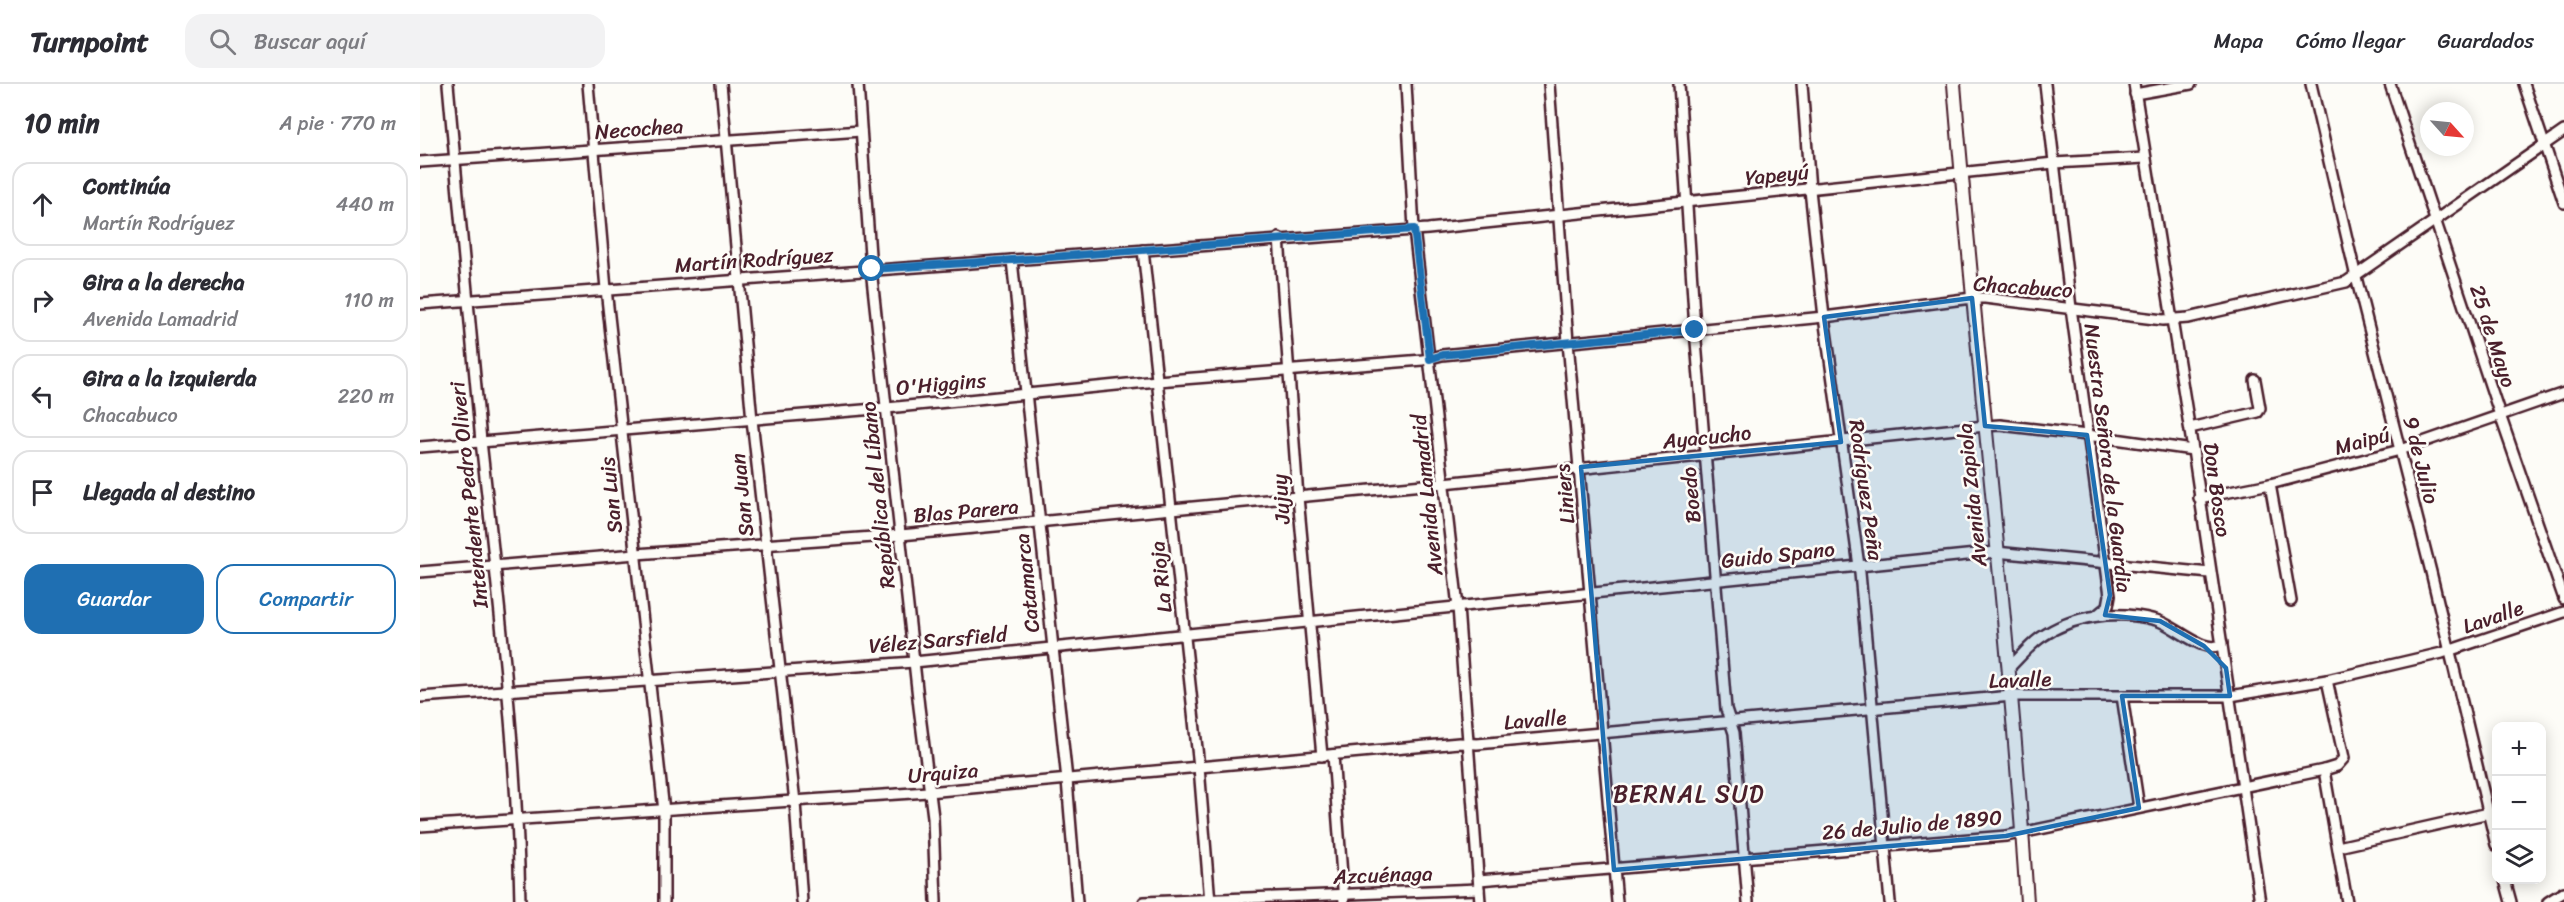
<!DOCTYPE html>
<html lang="es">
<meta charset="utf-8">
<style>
body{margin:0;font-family:Sriracha,sans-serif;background:#f2f2f3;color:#2b2b33}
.controls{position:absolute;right:18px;bottom:18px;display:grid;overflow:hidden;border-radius:12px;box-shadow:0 3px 15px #0003}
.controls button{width:54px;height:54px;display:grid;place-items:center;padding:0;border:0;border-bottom:2px solid #e1e1e2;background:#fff;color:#2b2b33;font:30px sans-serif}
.compass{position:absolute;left:2000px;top:18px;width:54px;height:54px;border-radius:50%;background:#fff;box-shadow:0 3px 15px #0003;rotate:117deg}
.stop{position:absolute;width:18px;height:18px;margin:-14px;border:4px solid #1f6fb2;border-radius:50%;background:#fff}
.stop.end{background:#1f6fb2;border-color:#fff;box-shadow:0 2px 6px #0008}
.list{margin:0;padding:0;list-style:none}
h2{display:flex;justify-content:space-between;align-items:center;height:78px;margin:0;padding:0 24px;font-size:26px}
h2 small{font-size:20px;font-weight:400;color:#7c7c81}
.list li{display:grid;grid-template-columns:39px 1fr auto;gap:18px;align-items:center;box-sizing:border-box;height:84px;margin:0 12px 12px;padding:0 12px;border:2px solid #e1e1e2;border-radius:18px}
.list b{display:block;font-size:22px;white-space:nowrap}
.list p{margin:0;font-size:20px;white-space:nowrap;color:#7c7c81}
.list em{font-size:20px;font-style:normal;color:#7c7c81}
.actions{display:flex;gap:12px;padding:18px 24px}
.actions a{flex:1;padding:14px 0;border:2px solid #1f6fb2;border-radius:18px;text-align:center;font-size:21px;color:#1f6fb2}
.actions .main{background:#1f6fb2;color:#fff}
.icon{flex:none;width:33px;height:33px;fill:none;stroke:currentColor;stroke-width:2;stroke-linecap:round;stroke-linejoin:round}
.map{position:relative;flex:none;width:2144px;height:818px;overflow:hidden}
header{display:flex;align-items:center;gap:36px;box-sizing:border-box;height:84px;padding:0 30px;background:#fff;border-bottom:2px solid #e1e1e2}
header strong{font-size:28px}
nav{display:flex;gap:33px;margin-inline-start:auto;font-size:21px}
.search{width:420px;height:54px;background:#f2f2f3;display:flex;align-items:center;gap:15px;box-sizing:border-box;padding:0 21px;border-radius:18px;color:#7c7c81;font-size:22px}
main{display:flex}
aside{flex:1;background:#fff}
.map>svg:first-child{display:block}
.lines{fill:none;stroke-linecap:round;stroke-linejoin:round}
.minor-casing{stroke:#4a1f2b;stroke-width:14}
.major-casing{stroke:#4a1f2b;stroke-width:16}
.minor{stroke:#fdfcf7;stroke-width:9}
.major{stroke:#fdfcf7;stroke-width:12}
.route{stroke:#1f6fb2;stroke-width:8}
.marked{fill:#1f6fb2;fill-opacity:0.2;stroke:#1f6fb2;stroke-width:4.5;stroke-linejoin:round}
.labels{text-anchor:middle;stroke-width:5;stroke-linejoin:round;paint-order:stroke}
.street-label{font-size:21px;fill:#4a1f2b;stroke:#fdfcf7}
.quarter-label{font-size:24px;letter-spacing:1.5px;fill:#4a1f2b;stroke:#fdfcf7}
</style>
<header>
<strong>Turnpoint</strong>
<div class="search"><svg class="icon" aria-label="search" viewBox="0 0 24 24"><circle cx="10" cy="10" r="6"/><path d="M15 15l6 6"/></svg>Buscar aquí</div>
<nav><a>Mapa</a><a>Cómo llegar</a><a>Guardados</a></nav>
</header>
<main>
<aside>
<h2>10 min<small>A pie · 770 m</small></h2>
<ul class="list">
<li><svg class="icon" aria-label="ahead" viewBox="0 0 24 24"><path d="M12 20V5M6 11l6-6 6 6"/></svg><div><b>Continúa</b><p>Martín Rodríguez</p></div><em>440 m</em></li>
<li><svg class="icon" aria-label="right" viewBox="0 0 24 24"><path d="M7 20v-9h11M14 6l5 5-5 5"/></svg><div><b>Gira a la derecha</b><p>Avenida Lamadrid</p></div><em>110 m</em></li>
<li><svg class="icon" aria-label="left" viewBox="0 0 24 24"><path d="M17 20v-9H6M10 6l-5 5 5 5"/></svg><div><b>Gira a la izquierda</b><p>Chacabuco</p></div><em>220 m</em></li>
<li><svg class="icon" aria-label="arrive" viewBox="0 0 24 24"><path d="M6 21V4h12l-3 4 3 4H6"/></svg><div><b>Llegada al destino</b></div></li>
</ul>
<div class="actions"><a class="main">Guardar</a><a>Compartir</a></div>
</aside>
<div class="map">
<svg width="2144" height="818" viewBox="0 0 2144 818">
<rect width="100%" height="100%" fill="#fdfcf7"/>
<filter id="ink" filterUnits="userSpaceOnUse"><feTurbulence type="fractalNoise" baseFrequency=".0167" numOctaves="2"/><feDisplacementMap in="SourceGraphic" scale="12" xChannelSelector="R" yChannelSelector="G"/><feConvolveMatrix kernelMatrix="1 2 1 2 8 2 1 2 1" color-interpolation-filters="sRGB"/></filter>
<g filter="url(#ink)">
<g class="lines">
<g class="minor-casing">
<g id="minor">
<path d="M28 0C39 119 49 238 61 357 78 510 97 664 100 818"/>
<polyline points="168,0 186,205 244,727 244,818"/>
<polyline points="301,0 332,336 375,718 382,818"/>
<polyline points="438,0 451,185 499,623 513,733 516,818"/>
<polyline points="986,0 994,145 1038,523 1060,818"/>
<polyline points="1129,0 1148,258 1197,818"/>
<polyline points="1259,0 1275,245 1306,625 1314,649 1328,818"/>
<polyline points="1382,0 1390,106 1404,233 1440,489 1470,818"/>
<polyline points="1625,0 1651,224 1690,511 1688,522 1676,532"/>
<polyline points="1714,0 1773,366 1840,818"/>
<polyline points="1891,0 1936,193 2011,488 2076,761"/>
<polyline points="1970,0 2080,331 2144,515"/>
<polyline points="2104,0 2144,119"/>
<polyline points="1715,10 1771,0"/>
<polyline points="0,78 441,47"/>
<polyline points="859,154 878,413 902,672"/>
<polyline points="723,166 779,683 790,818"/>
<polyline points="592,176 647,696 657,818"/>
<polyline points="0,220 1008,145 1634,79 1725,74"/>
<polyline points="1770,344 1838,328 1840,324 1835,296"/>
<polyline points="0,363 467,324 737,297 1003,276 1022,271 1404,233 1552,214 1565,214 1743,236 1768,234 1926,198 2144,47"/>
<polyline points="1850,400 1871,517"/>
<polyline points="1779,414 1850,400 1980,366 2144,309"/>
<polyline points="0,488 216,470 481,451 1024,399 1565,342 1580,341 1667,351 1773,366"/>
<path d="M1590 583C1600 573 1609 562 1620 554 1654 530 1697 526 1736 536 1754 540 1787 574 1802 559"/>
<polyline points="1702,612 1719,724"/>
<polyline points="0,613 494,578 1576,468 1790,489"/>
<polyline points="913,671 924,818"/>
<polyline points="1904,686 1927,818"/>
<polyline points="0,742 508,708 1039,659 1057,660 1592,612 1810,612 1907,596 2022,569 2144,528"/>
<polyline points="1918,763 2069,729"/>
<polyline points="1059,796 1586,752 1904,686 1917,682 1924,674 1907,596"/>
<polyline points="2085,796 2091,818"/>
<polyline points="724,818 1059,805"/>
<polyline points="2128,818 2144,808"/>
</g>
</g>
<g class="major-casing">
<path id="major" d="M1534 0C1556 273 1589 545 1607 818"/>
</g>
<use href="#minor" class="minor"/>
<use href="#major" class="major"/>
</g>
</g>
<g class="lines" filter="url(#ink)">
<polyline class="route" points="452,185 592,176 994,145 1010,275 1022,271 1275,246"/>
</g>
<path class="marked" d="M1552 214 1565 342 1667 351 1690 511 1685 531 1740 537 1784 562 1806 584 1810 612H1702L1719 724 1586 752 1194 786 1161 383 1421 358 1404 233Z"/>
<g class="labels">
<g class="street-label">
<text transform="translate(219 45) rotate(-4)" y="7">Necochea</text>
<text transform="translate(1357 91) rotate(-6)" y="7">Yapeyú</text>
<text transform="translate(334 176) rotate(-4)" y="7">Martín Rodríguez</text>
<text transform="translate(1603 203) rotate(4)" y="7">Chacabuco</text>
<text transform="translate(2073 252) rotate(72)" y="7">25 de Mayo</text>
<text transform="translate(521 300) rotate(-5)" y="7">O'Higgins</text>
<text transform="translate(1287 353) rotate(-6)" y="7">Ayacucho</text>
<text transform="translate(1942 357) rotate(-15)" y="7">Maipú</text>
<text transform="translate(1688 374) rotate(83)" y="7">Nuestra Señora de la Guardia</text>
<text transform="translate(2001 376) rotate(76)" y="7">9 de Julio</text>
<text transform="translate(1446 406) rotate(82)" y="7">Rodríguez Peña</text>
<text transform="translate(1797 406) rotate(82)" y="7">Don Bosco</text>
<text transform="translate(1145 410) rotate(-95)" y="7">Liniers</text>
<text transform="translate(49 411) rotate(-96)" y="7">Intendente Pedro Oliveri</text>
<text transform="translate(191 411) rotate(-96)" y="7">San Luis</text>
<text transform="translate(322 411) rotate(-96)" y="7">San Juan</text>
<text transform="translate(458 411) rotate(-96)" y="7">República del Líbano</text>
<text transform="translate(1007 411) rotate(-96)" y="7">Avenida Lamadrid</text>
<text transform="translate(1271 411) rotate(-95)" y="7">Boedo</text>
<text transform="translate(1552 411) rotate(-96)" y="7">Avenida Zapiola</text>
<text transform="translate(861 415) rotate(-94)" y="7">Jujuy</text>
<text transform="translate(546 427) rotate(-5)" y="7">Blas Parera</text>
<text transform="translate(1358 471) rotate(-6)" y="7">Guido Spano</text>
<text transform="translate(741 493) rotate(-96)" y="7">La Rioja</text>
<text transform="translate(607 499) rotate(-96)" y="7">Catamarca</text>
<text transform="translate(2073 533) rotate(-19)" y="7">Lavalle</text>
<text transform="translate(518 556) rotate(-5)" y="7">Vélez Sarsfield</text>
<text transform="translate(1600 596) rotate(-2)" y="7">Lavalle</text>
<text transform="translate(1115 636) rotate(-5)" y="7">Lavalle</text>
<text transform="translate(523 689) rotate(-5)" y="7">Urquiza</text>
<text transform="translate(1492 741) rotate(-5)" y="7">26 de Julio de 1890</text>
<text transform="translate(963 791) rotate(-2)" y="7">Azcuénaga</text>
</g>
<g class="quarter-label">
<text x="1269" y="718">BERNAL SUD</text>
</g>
</g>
</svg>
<div class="controls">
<button>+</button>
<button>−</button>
<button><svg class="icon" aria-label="layers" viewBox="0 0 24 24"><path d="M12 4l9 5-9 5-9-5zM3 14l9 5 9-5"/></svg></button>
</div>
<svg class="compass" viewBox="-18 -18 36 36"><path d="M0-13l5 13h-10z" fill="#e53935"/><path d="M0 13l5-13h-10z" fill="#7c7c81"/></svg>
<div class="stop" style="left:452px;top:185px"></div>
<div class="stop end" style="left:1275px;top:246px"></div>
</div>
</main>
